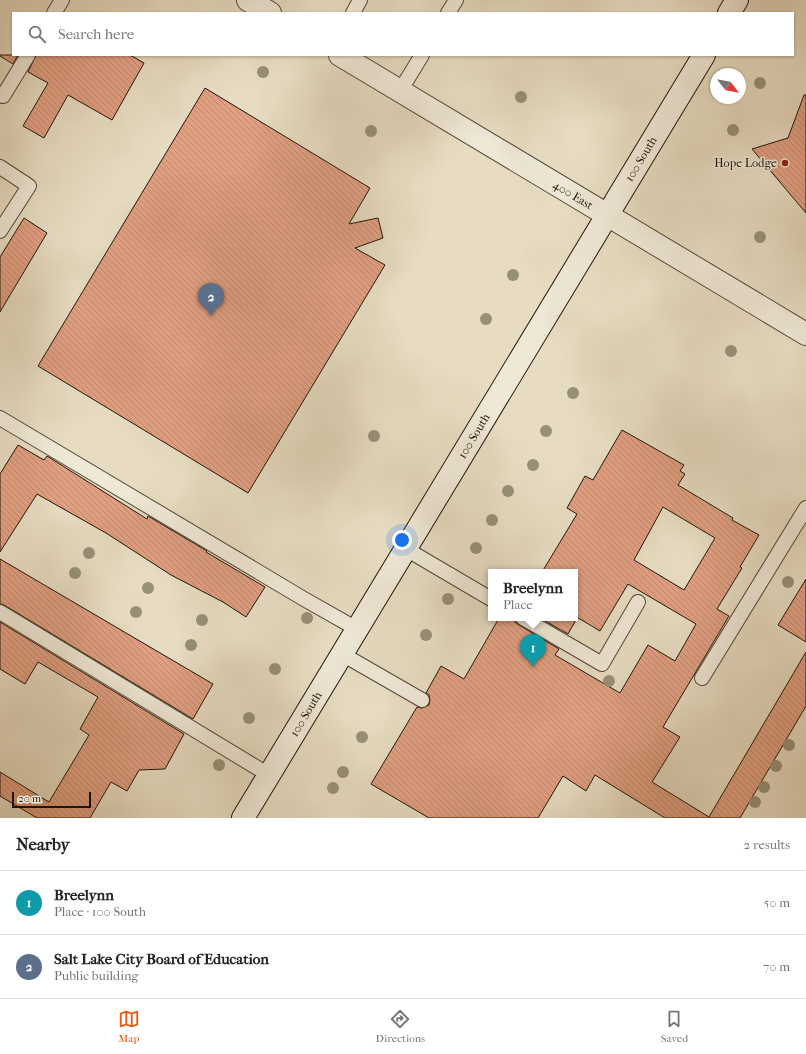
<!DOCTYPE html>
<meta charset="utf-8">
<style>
body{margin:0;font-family:"IM FELL French Canon",serif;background:#f6f6f6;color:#222}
.compass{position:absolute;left:710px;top:68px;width:36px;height:36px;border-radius:50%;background:#fff;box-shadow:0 1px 3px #0004;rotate:121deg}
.scale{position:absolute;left:12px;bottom:10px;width:79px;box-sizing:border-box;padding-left:4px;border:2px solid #201508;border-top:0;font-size:11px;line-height:14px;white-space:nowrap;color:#201508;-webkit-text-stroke:3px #efe8d7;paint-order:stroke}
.you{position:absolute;left:402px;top:540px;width:14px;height:14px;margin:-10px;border:3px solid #fff;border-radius:50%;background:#1a73e8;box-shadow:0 0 0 6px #1a73e833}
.badge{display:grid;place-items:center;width:26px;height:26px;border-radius:50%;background:#ea580c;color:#fff;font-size:13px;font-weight:700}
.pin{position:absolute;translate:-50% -33px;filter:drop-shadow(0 1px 2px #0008)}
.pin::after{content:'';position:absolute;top:21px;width:14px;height:12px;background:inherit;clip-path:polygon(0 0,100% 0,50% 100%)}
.popup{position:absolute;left:488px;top:569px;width:90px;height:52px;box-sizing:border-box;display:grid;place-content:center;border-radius:0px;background:#fff;filter:drop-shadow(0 1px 3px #0005);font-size:13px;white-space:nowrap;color:#767676}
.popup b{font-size:15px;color:#222}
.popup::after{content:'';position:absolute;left:50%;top:100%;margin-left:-8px;border:8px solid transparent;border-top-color:#fff}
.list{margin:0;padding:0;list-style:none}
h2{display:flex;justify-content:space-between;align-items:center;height:52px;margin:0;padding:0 16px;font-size:17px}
h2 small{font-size:13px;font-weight:400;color:#767676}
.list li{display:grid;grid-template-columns:26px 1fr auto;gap:12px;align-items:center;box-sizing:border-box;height:64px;padding:0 16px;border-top:1px solid #e0e0e0}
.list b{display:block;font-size:15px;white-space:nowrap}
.list p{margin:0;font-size:13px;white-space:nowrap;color:#767676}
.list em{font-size:13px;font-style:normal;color:#767676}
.icon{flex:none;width:22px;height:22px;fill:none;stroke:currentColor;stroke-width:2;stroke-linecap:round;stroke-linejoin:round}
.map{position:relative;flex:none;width:806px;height:818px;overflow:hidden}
.search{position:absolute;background:#fff;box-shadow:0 1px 3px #0004;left:12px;right:12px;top:12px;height:44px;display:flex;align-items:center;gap:10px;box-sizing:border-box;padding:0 14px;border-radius:0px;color:#767676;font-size:15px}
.sheet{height:180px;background:#fff}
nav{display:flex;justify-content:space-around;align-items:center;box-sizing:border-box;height:56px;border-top:1px solid #e0e0e0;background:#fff;font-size:11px;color:#767676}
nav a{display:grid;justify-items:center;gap:2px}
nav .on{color:#ea580c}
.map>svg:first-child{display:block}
.building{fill:url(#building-back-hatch);stroke:#201508;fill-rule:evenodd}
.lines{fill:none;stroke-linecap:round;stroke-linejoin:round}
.lane-casing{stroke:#524736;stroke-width:16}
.street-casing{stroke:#524736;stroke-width:24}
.secondary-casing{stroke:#201508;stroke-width:24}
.lane{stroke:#efe8d7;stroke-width:14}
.street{stroke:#efe8d7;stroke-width:22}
.secondary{stroke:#efe8d7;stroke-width:22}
.tree{fill:#969077}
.poi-dot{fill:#8f2418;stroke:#efe8d7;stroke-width:1.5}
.labels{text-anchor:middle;stroke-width:3;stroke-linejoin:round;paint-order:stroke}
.street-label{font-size:12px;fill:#201508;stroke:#efe8d7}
.poi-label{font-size:12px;fill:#201508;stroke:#efe8d7;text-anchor:end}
</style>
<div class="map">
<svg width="806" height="818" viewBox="0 0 806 818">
<defs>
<pattern id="building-back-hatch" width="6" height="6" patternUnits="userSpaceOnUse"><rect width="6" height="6" fill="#e1a082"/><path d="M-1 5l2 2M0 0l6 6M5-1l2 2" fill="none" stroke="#c1896f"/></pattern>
</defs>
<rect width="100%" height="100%" fill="#e7dcc2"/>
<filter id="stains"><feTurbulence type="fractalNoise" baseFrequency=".005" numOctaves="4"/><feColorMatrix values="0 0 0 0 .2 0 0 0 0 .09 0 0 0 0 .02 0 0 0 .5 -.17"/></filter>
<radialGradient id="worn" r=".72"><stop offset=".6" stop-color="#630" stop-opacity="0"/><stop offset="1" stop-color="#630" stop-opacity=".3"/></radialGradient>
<g class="building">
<polygon points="0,55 18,55 13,64 0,56"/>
<polygon points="36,55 130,55 144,63 112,120 68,95 44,138 23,126 48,83 28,72"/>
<polygon points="205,88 370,188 349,224 378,218 383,238 355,248 385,265 248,493 38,366"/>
<polygon points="804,95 806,95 806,213 752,149 788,138"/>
<polygon points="24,218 47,233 0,312 0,257"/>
<path d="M622 430 684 465 680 471 685 474 678 485 733 518 732 520 759 535 740 567 742 568 717 609 729 616 663 727 680 737 652 782 709 817 806 652V706L740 818H665L595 775 586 791 563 776 538 818H429L371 784 417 707 422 708 429 705 430 700 429 695 426 693 441 666 464 679 499 618H515V622L519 625 559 649 555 655 620 693 648 645 675 661 696 624 628 584 600 631 575 616V572H542L577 514 567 508 585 476 593 480ZM663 507 715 538 684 590 634 560Z"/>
<polygon points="18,445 44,460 47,456 147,519 148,516 207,551 206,552 265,587 246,617 223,602 171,575 106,533 37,494 0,552 0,474"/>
<polygon points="0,559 213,684 193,719 4,605 0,604"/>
<polygon points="806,579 806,642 778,625"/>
<polygon points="540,618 577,618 568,634"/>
<polygon points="0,622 184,734 165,769 139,770 127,791 111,782 90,818 37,818 0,796 0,772 49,802 89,735 80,729 98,697 38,662 25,684 0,669"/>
</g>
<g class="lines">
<g class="lane-casing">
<g id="lane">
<polyline points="54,13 62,0"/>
<polyline points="353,13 360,0"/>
<polyline points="448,13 456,0"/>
<polyline points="400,91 422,55"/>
<polyline points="0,94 3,96 28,55"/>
<polyline points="0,167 29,186 0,231"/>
<polyline points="0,418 304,599 357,629"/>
<polyline points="406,549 491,599"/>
<polyline points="0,612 269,775"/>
<polyline points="523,618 602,664 638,602"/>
<polyline points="342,654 422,700"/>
<polyline points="702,678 806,508"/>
</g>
</g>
<g class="street-casing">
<g id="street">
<polyline points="248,0 270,13"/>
<polyline points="340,55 806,334"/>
</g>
</g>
<g class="secondary-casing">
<g id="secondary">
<polyline points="729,13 737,0"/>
<polyline points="243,818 704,55"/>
</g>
</g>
<use href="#lane" class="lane"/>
<use href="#street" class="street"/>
<use href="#secondary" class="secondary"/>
</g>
<g class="tree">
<circle cx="263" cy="72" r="6"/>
<circle cx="760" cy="83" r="6"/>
<circle cx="521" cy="97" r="6"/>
<circle cx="733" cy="130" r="6"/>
<circle cx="371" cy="131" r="6"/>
<circle cx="760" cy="237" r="6"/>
<circle cx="513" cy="275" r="6"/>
<circle cx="486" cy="319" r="6"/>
<circle cx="731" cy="351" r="6"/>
<circle cx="573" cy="393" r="6"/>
<circle cx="546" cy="431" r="6"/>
<circle cx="374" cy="436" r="6"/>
<circle cx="533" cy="465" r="6"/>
<circle cx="508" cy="491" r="6"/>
<circle cx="492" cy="520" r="6"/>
<circle cx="476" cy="548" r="6"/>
<circle cx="89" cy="553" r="6"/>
<circle cx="75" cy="573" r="6"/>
<circle cx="788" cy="582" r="6"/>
<circle cx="148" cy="588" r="6"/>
<circle cx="448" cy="599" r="6"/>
<circle cx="136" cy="612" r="6"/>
<circle cx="307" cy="618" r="6"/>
<circle cx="202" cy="620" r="6"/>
<circle cx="426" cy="635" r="6"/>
<circle cx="191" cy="645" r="6"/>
<circle cx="275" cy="669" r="6"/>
<circle cx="609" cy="681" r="6"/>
<circle cx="249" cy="718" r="6"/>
<circle cx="362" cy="737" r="6"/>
<circle cx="789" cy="745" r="6"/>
<circle cx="219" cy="765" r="6"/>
<circle cx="776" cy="766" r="6"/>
<circle cx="343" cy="772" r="6"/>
<circle cx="764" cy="787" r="6"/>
<circle cx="333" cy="788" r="6"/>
<circle cx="755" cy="802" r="6"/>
</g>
<circle class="poi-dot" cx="785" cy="163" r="4"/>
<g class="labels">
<g class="street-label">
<text transform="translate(641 159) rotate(-59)" y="4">100 South</text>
<text transform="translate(573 195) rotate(31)" y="4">400 East</text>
<text transform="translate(474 436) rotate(-59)" y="4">100 South</text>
<text transform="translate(306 714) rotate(-59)" y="4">100 South</text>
</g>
<g class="poi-label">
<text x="777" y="167">Hope Lodge</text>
</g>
</g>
<rect width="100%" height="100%" filter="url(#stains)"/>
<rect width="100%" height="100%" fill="url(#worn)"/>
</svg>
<svg class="compass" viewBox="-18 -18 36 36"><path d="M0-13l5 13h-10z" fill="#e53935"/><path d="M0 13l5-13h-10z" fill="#767676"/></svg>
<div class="scale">20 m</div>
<div class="you"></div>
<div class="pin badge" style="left:533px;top:667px;background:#0f9aa8">1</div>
<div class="popup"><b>Breelynn</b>Place</div>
<div class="pin badge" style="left:211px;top:316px;background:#5c6f8a">2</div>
<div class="search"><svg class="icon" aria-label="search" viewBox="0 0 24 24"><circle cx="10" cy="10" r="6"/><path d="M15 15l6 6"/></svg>Search here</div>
</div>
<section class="sheet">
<h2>Nearby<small>2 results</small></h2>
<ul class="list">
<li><span class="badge" style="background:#0f9aa8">1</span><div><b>Breelynn</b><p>Place · 100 South</p></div><em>50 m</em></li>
<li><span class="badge" style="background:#5c6f8a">2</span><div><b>Salt Lake City Board of Education</b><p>Public building</p></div><em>70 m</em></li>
</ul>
</section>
<nav>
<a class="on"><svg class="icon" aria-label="map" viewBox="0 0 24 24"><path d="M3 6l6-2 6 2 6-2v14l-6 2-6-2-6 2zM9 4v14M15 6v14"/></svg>Map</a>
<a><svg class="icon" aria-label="directions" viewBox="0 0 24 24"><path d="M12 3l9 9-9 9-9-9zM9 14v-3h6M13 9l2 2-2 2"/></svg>Directions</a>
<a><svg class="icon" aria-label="saved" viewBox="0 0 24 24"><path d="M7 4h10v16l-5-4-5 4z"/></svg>Saved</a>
</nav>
